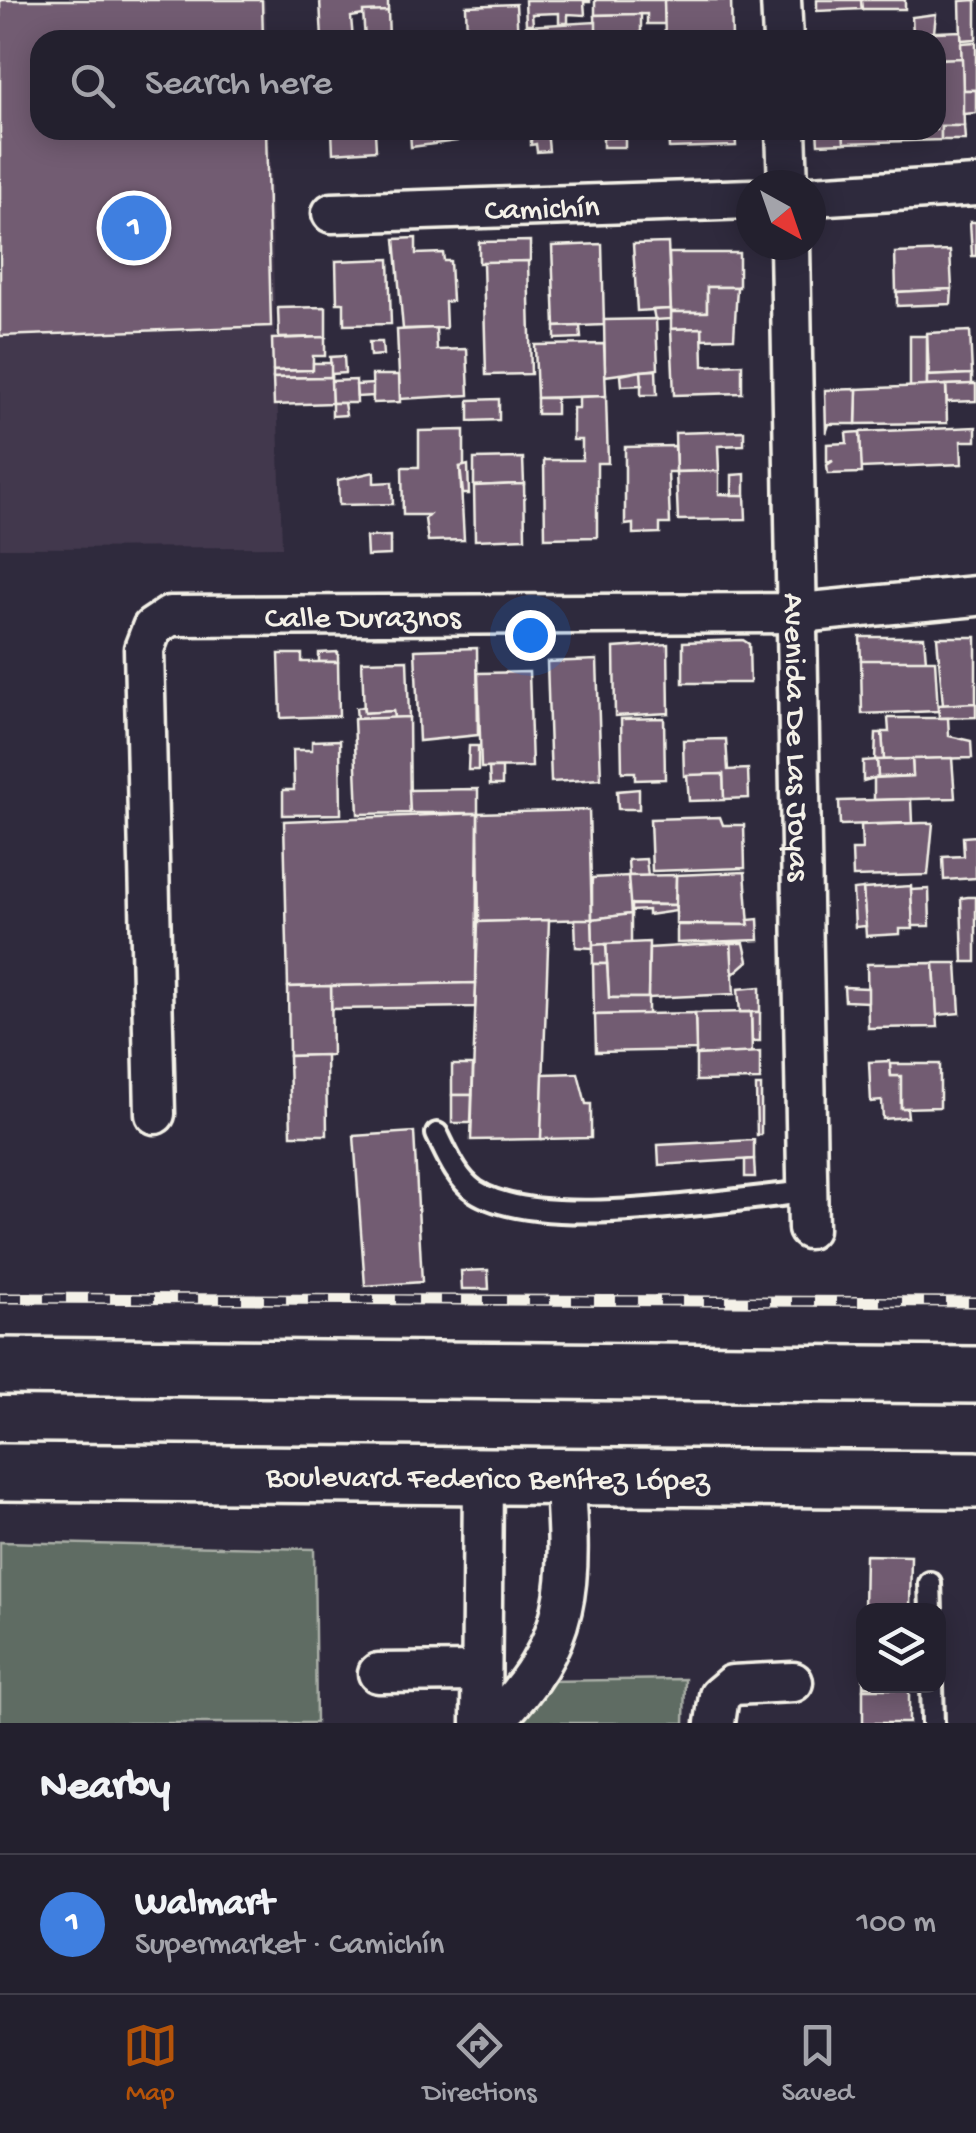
<!DOCTYPE html>
<meta charset="utf-8">
<style>
body{margin:0;font-family:"Gochi Hand",sans-serif;background:#2f2d3a;color:#f1f3f6}
.controls{position:absolute;right:30px;bottom:30px;display:grid;overflow:hidden;border-radius:20px;box-shadow:0 5px 25px #0003}
.controls button{width:90px;height:90px;display:grid;place-items:center;padding:0;border:0;border-bottom:2px solid #403e4a;background:#23202e;color:#f1f3f6;font:50px sans-serif}
.compass{position:absolute;left:736px;top:170px;width:90px;height:90px;border-radius:50%;background:#23202e;box-shadow:0 5px 25px #0003;rotate:140deg}
.you{position:absolute;left:530px;top:635px;width:35px;height:35px;margin:-25px;border:8px solid #fff;border-radius:50%;background:#1a73e8;box-shadow:0 0 0 15px #1a73e833}
.badge{display:grid;place-items:center;width:65px;height:65px;border-radius:50%;background:#b45309;color:#fff;font-size:32px;font-weight:700}
.pin{position:absolute;translate:-50% -50%;border:5px solid #fff;box-shadow:0 2px 10px #0006}
.list{margin:0;padding:0;list-style:none}
h2{display:flex;justify-content:space-between;align-items:center;height:130px;margin:0;padding:0 40px;font-size:42px}
h2 small{font-size:32px;font-weight:400;color:#a3a3aa}
.list li{display:grid;grid-template-columns:65px 1fr auto;gap:30px;align-items:center;box-sizing:border-box;height:140px;padding:0 40px;border-top:2px solid #403e4a}
.list b{display:block;font-size:38px;white-space:nowrap}
.list p{margin:0;font-size:32px;white-space:nowrap;color:#a3a3aa}
.list em{font-size:32px;font-style:normal;color:#a3a3aa}
.icon{flex:none;width:55px;height:55px;fill:none;stroke:currentColor;stroke-width:2;stroke-linecap:round;stroke-linejoin:round}
.map{position:relative;flex:none;width:976px;height:1723px;overflow:hidden}
.search{position:absolute;background:#23202e;box-shadow:0 5px 25px #0003;left:30px;right:30px;top:30px;height:110px;display:flex;align-items:center;gap:25px;box-sizing:border-box;padding:0 35px;border-radius:30px;color:#a3a3aa;font-size:38px}
.sheet{height:270px;background:#23202e}
nav{display:flex;justify-content:space-around;align-items:center;box-sizing:border-box;height:140px;border-top:2px solid #403e4a;background:#23202e;font-size:28px;color:#a3a3aa}
nav a{display:grid;justify-items:center;gap:5px}
nav .on{color:#b45309}
.map>svg:first-child{display:block}
.built{fill:#43394d}
.green{fill:#5e6c63;stroke:#a9aea6;stroke-width:2.5}
.building{fill:#725c72;stroke:#f4f1e8;stroke-width:2.5}
.lines{fill:none;stroke-linecap:round;stroke-linejoin:round}
.service-casing{stroke:#f4f1e8;stroke-width:28}
.minor-casing{stroke:#f4f1e8;stroke-width:45}
.primary-casing{stroke:#f4f1e8;stroke-width:62}
.service{stroke:#2f2a3d;stroke-width:20}
.minor{stroke:#2f2a3d;stroke-width:38}
.primary{stroke:#2f2a3d;stroke-width:55}
.rail-casing{stroke:#f4f1e8;stroke-width:11}
.rail{stroke:#2f2a3d;stroke-width:8;stroke-dasharray:22;stroke-linecap:butt}
.labels{text-anchor:middle;stroke-width:9;stroke-linejoin:round;paint-order:stroke}
.street-label{font-size:32px;fill:#f4f1e8;stroke:#2f2a3d}
</style>
<div class="map">
<svg width="976" height="1723" viewBox="0 0 976 1723">
<rect width="100%" height="100%" fill="#2f2a3d"/>
<filter id="ink" filterUnits="userSpaceOnUse"><feTurbulence type="fractalNoise" baseFrequency=".01" numOctaves="2"/><feDisplacementMap in="SourceGraphic" scale="20" xChannelSelector="R" yChannelSelector="G"/><feConvolveMatrix kernelMatrix="1 2 1 2 8 2 1 2 1" color-interpolation-filters="sRGB"/></filter>
<g filter="url(#ink)">
<polygon class="built" points="0,0 265,0 267,40 40,40 40,130 269,130 282,547 0,548"/>
<g class="green">
<polygon points="0,1542 314,1549 316,1723 0,1723"/>
<polygon points="685,1679 684,1723 517,1723 546,1681"/>
</g>
<g class="building">
<polygon points="0,0 262,0 263,40 40,40 40,130 266,130 271,326 0,336"/>
<polygon points="320,0 388,0 388,11 351,17 353,40 322,40"/>
<polygon points="525,0 590,0 590,2 584,2 585,15 568,14 568,23 559,23 559,13 532,14 533,24 526,24"/>
<polygon points="595,0 664,0 665,24 647,24 647,14 595,15"/>
<polygon points="664,0 731,0 732,40 665,40"/>
<polygon points="817,0 861,0 862,9 817,11"/>
<polygon points="861,0 905,0 905,9 862,9"/>
<polygon points="976,0 976,39 961,40 960,1"/>
<polygon points="516,4 518,40 471,40 467,36 466,6"/>
<polygon points="388,11 389,40 365,40 363,12"/>
<polygon points="641,14 641,40 596,40 595,15"/>
<polygon points="936,14 934,32 913,33 912,17"/>
<polygon points="596,22 596,40 588,40 588,32 535,31 535,26 526,26"/>
<polygon points="526,26 535,26 535,31 568,30 569,40 527,40"/>
<polygon points="961,31 962,58 936,59 936,40 910,40 910,33"/>
<polygon points="910,33 910,40 815,40 815,37"/>
<polygon points="976,42 976,90 963,90 961,43"/>
<polygon points="962,58 964,126 941,126 941,140 844,143 843,130 936,130 939,59"/>
<polygon points="963,90 976,90 976,113 963,114"/>
<polygon points="941,126 964,126 965,140 941,140"/>
<polygon points="332,130 375,132 376,150 333,153"/>
<polygon points="410,130 456,130 457,141 411,147"/>
<polygon points="531,130 547,130 549,151 537,152 536,144 531,145"/>
<polygon points="668,130 735,130 736,146 669,148"/>
<polygon points="817,130 843,130 844,143 818,144"/>
<polygon points="625,137 625,147 603,147 603,138"/>
<polygon points="970,222 976,222 976,256 972,256"/>
<polygon points="416,238 416,254 443,253 444,261 450,261 452,301 445,302 446,328 403,329 395,239"/>
<polygon points="530,241 530,261 479,263 479,242"/>
<polygon points="668,243 671,309 637,311 633,244"/>
<polygon points="602,244 604,325 555,327 552,246"/>
<polygon points="950,251 952,289 896,292 895,253"/>
<polygon points="669,253 739,253 739,287 707,287 707,312 671,312"/>
<polygon points="389,259 391,324 344,325 344,303 337,303 336,261"/>
<polygon points="528,261 531,374 486,375 483,262"/>
<polygon points="707,287 737,287 734,338 702,339 702,328 671,329 671,312 707,312"/>
<polygon points="952,289 951,304 897,306 897,292"/>
<polygon points="326,307 326,337 279,338 278,308"/>
<polygon points="671,309 671,319 655,320 653,310"/>
<polygon points="656,319 658,369 605,376 604,320"/>
<polygon points="580,326 581,338 555,339 555,327"/>
<polygon points="436,328 437,350 467,349 469,395 400,399 397,330"/>
<polygon points="702,328 703,366 742,364 742,393 674,395 671,329"/>
<polygon points="970,331 972,374 929,376 927,333"/>
<polygon points="910,336 927,336 927,386 910,387"/>
<polygon points="325,337 325,356 313,356 313,370 273,371 272,339"/>
<polygon points="369,342 382,342 383,355 370,356"/>
<polygon points="604,344 606,396 537,398 535,345"/>
<polygon points="344,356 345,373 331,374 330,357"/>
<polygon points="313,363 331,363 331,377 273,378 273,371 313,370"/>
<polygon points="656,370 657,395 641,395 641,371"/>
<polygon points="641,371 642,385 622,386 621,375"/>
<polygon points="972,374 972,384 927,386 927,376"/>
<polygon points="372,375 399,375 400,402 373,403"/>
<polygon points="331,377 332,403 274,405 273,378"/>
<polygon points="356,380 357,403 332,403 331,381"/>
<polygon points="373,384 373,396 357,397 356,385"/>
<polygon points="972,384 976,384 976,401 947,402 946,385"/>
<polygon points="946,385 947,423 856,424 857,389"/>
<polygon points="857,389 856,424 829,424 826,433 825,390"/>
<polygon points="606,396 608,463 597,463 597,537 545,538 544,460 582,460 582,440 573,440 573,408 579,408 579,397"/>
<rect x="537" y="398" width="19" height="16"/>
<polygon points="499,399 499,420 469,421 469,400"/>
<polygon points="332,403 344,403 346,415 332,416"/>
<polygon points="976,427 976,441 961,441 962,464 861,468 860,432"/>
<polygon points="464,430 464,467 460,467 464,540 428,541 425,519 429,515 403,515 402,467 419,467 419,431"/>
<polygon points="744,431 744,445 718,446 719,471 676,472 675,433"/>
<polygon points="860,432 862,473 828,474 827,465 833,461 827,462 827,444 847,443 846,433"/>
<polygon points="675,446 676,472 668,472 670,524 660,524 660,533 633,534 633,524 625,525 625,447"/>
<polygon points="523,458 524,484 474,486 474,459"/>
<polygon points="468,465 469,494 463,494 460,467"/>
<polygon points="719,471 719,494 745,495 746,519 678,520 676,472"/>
<polygon points="374,472 374,483 392,482 393,504 339,505 338,480"/>
<polygon points="745,474 745,495 732,495 732,475"/>
<polygon points="524,484 525,538 475,540 474,486"/>
<polygon points="390,536 390,555 367,556 366,537"/>
<polygon points="860,637 924,637 926,661 861,660"/>
<polygon points="937,637 976,637 976,703 943,705"/>
<polygon points="743,640 749,644 750,683 683,683 683,642"/>
<polygon points="668,644 669,713 615,716 614,648"/>
<polygon points="477,648 478,735 419,741 415,650"/>
<polygon points="338,652 338,662 319,662 319,653"/>
<polygon points="279,654 302,654 302,662 338,662 339,716 281,718"/>
<polygon points="407,660 409,717 394,718 393,711 364,713 362,661"/>
<polygon points="597,660 601,779 551,782 547,662"/>
<polygon points="861,660 935,660 938,711 862,714"/>
<polygon points="529,672 532,767 481,768 478,673"/>
<polygon points="976,703 976,717 939,718 938,705"/>
<polygon points="363,707 364,713 393,711 394,718 357,719 356,708"/>
<polygon points="409,717 410,813 358,814 354,719"/>
<polygon points="664,718 665,779 635,780 635,772 622,772 621,719"/>
<polygon points="888,718 948,718 949,736 971,741 972,758 884,760 882,732 889,732"/>
<polygon points="876,733 882,733 884,760 875,761"/>
<polygon points="726,739 728,770 748,769 749,798 724,799 723,774 684,776 683,740"/>
<polygon points="340,740 341,814 283,815 283,790 294,790 293,750 312,750 312,741"/>
<polygon points="469,746 478,746 478,770 468,770"/>
<polygon points="952,758 955,798 874,800 874,778 913,776 912,759"/>
<polygon points="912,759 913,776 878,777 877,760"/>
<polygon points="877,760 878,777 863,781 863,761"/>
<polygon points="489,768 502,768 502,785 490,785"/>
<polygon points="723,774 724,800 689,801 687,775"/>
<polygon points="478,789 478,813 410,813 409,790"/>
<polygon points="639,789 639,809 618,809 617,791"/>
<polygon points="911,799 912,823 840,825 839,801"/>
<polygon points="589,810 592,919 479,922 478,813"/>
<polygon points="478,813 476,983 288,987 284,821"/>
<polygon points="720,817 723,825 744,825 745,868 652,871 650,819"/>
<polygon points="922,823 933,823 928,875 853,877 852,850 862,850 861,825"/>
<polygon points="976,836 976,878 944,880 943,857 964,856 963,837"/>
<polygon points="646,859 648,876 629,876 628,860"/>
<polygon points="745,872 749,925 676,924 676,875"/>
<polygon points="676,875 675,905 627,904 628,876"/>
<polygon points="628,876 631,914 592,919 592,878"/>
<polygon points="911,886 913,929 900,929 900,934 866,936 863,889"/>
<polygon points="863,889 866,926 855,927 853,890"/>
<polygon points="929,889 930,926 913,926 911,890"/>
<polygon points="968,897 976,897 976,962 963,962 961,898"/>
<polygon points="631,905 675,905 676,911 648,915 648,910 631,911"/>
<polygon points="631,914 631,943 593,945 592,919"/>
<polygon points="575,919 592,919 593,948 576,947"/>
<polygon points="758,919 759,940 677,943 677,925 749,925 748,920"/>
<polygon points="549,920 541,1139 471,1140 478,922"/>
<polygon points="649,942 648,998 609,998 606,944"/>
<polygon points="731,943 744,943 748,961 732,975"/>
<polygon points="731,943 734,994 648,998 649,948"/>
<polygon points="606,944 607,964 593,964 593,945"/>
<polygon points="934,963 938,1027 868,1028 867,964"/>
<polygon points="934,963 957,963 960,1013 937,1015"/>
<polygon points="593,964 607,964 609,998 648,998 648,1014 594,1015"/>
<polygon points="476,983 475,1007 331,1009 331,986"/>
<polygon points="331,986 332,1055 289,1056 288,987"/>
<polygon points="760,987 760,1012 740,1012 738,989"/>
<polygon points="844,987 868,988 868,1002 845,1001"/>
<polygon points="751,1012 760,1012 760,1041 752,1041"/>
<polygon points="751,1012 752,1053 696,1055 695,1013"/>
<polygon points="695,1013 696,1050 596,1052 595,1015"/>
<polygon points="760,1052 760,1080 696,1081 696,1055"/>
<polygon points="326,1055 327,1135 291,1135 289,1056"/>
<polygon points="890,1061 891,1076 901,1076 901,1108 907,1108 908,1117 883,1119 882,1101 871,1102 869,1062"/>
<polygon points="890,1064 940,1064 940,1107 901,1108 901,1076 891,1076"/>
<polygon points="452,1065 473,1065 472,1095 452,1095"/>
<polygon points="578,1073 586,1104 591,1104 591,1138 541,1139 543,1074"/>
<polygon points="756,1086 761,1086 761,1135 757,1135"/>
<polygon points="452,1095 472,1095 471,1123 452,1123"/>
<polygon points="414,1132 422,1282 365,1286 354,1136"/>
<polygon points="754,1140 754,1159 659,1165 658,1145"/>
<polygon points="754,1159 755,1177 745,1177 745,1160"/>
<polygon points="488,1270 489,1289 462,1289 461,1271"/>
<polygon points="865,1555 911,1556 910,1610 864,1610"/>
<polygon points="864,1643 864,1686 909,1686 909,1689 863,1689"/>
<rect x="863" y="1689" width="46" height="34"/>
</g>
<g class="lines">
<g class="service-casing">
<g id="service">
<path d="M437 1134C447 1154 456 1178 475 1191 539 1233 729 1199 808 1192"/>
<polyline points="930,1583 931,1610"/>
<polyline points="932,1686 933,1723"/>
</g>
</g>
<g class="minor-casing">
<g id="minor">
<polyline points="781,0 783,40"/>
<polyline points="786,130 788,185"/>
<polyline points="811,196 976,186"/>
<path id="s1" d="M332 213 751 199"/>
<path id="s2" d="M790 245 808 1229"/>
<path id="s3" d="M155 1114 144 649 152 628 170 616 800 613 976 596"/>
<polyline points="378,1673 481,1672"/>
<polyline points="481,1723 483,1476"/>
<path d="M492 1723C574 1643 572 1583 564 1475"/>
<polyline points="715,1723 719,1696 732,1685 793,1682"/>
</g>
</g>
<g class="primary-casing">
<g id="primary">
<polyline points="0,1366 976,1375"/>
<path id="s4" d="M0 1472 976 1480"/>
</g>
</g>
<use href="#service" class="service"/>
<use href="#minor" class="minor"/>
<use href="#primary" class="primary"/>
<g class="rail-casing">
<polyline id="rail" points="0,1298 976,1302"/>
</g>
<use href="#rail" class="rail"/>
</g>
</g>
<g class="labels">
<g class="street-label">
<text dy="11" stroke="none"><textPath href="#s1" startOffset="210">Camichín</textPath></text>
<text dy="11" stroke="none"><textPath href="#s3" startOffset="702">Calle Duraznos</textPath></text>
<text dy="11" stroke="none"><textPath href="#s2" startOffset="492">Avenida De Las Joyas</textPath></text>
<text dy="11" stroke="none"><textPath href="#s4" startOffset="488">Boulevard Federico Benítez López</textPath></text>
</g>
</g>
</svg>
<div class="controls">
<button><svg class="icon" aria-label="layers" viewBox="0 0 24 24"><path d="M12 4l9 5-9 5-9-5zM3 14l9 5 9-5"/></svg></button>
</div>
<svg class="compass" viewBox="-18 -18 36 36"><path d="M0-13l5 13h-10z" fill="#e53935"/><path d="M0 13l5-13h-10z" fill="#a3a3aa"/></svg>
<div class="you"></div>
<div class="pin badge" style="left:134px;top:228px;background:#3f7fe0">1</div>
<div class="search"><svg class="icon" aria-label="search" viewBox="0 0 24 24"><circle cx="10" cy="10" r="6"/><path d="M15 15l6 6"/></svg>Search here</div>
</div>
<section class="sheet">
<h2>Nearby<small></small></h2>
<ul class="list">
<li><span class="badge" style="background:#3f7fe0">1</span><div><b>Walmart</b><p>Supermarket · Camichín</p></div><em>100 m</em></li>
</ul>
</section>
<nav>
<a class="on"><svg class="icon" aria-label="map" viewBox="0 0 24 24"><path d="M3 6l6-2 6 2 6-2v14l-6 2-6-2-6 2zM9 4v14M15 6v14"/></svg>Map</a>
<a><svg class="icon" aria-label="directions" viewBox="0 0 24 24"><path d="M12 3l9 9-9 9-9-9zM9 14v-3h6M13 9l2 2-2 2"/></svg>Directions</a>
<a><svg class="icon" aria-label="saved" viewBox="0 0 24 24"><path d="M7 4h10v16l-5-4-5 4z"/></svg>Saved</a>
</nav>
